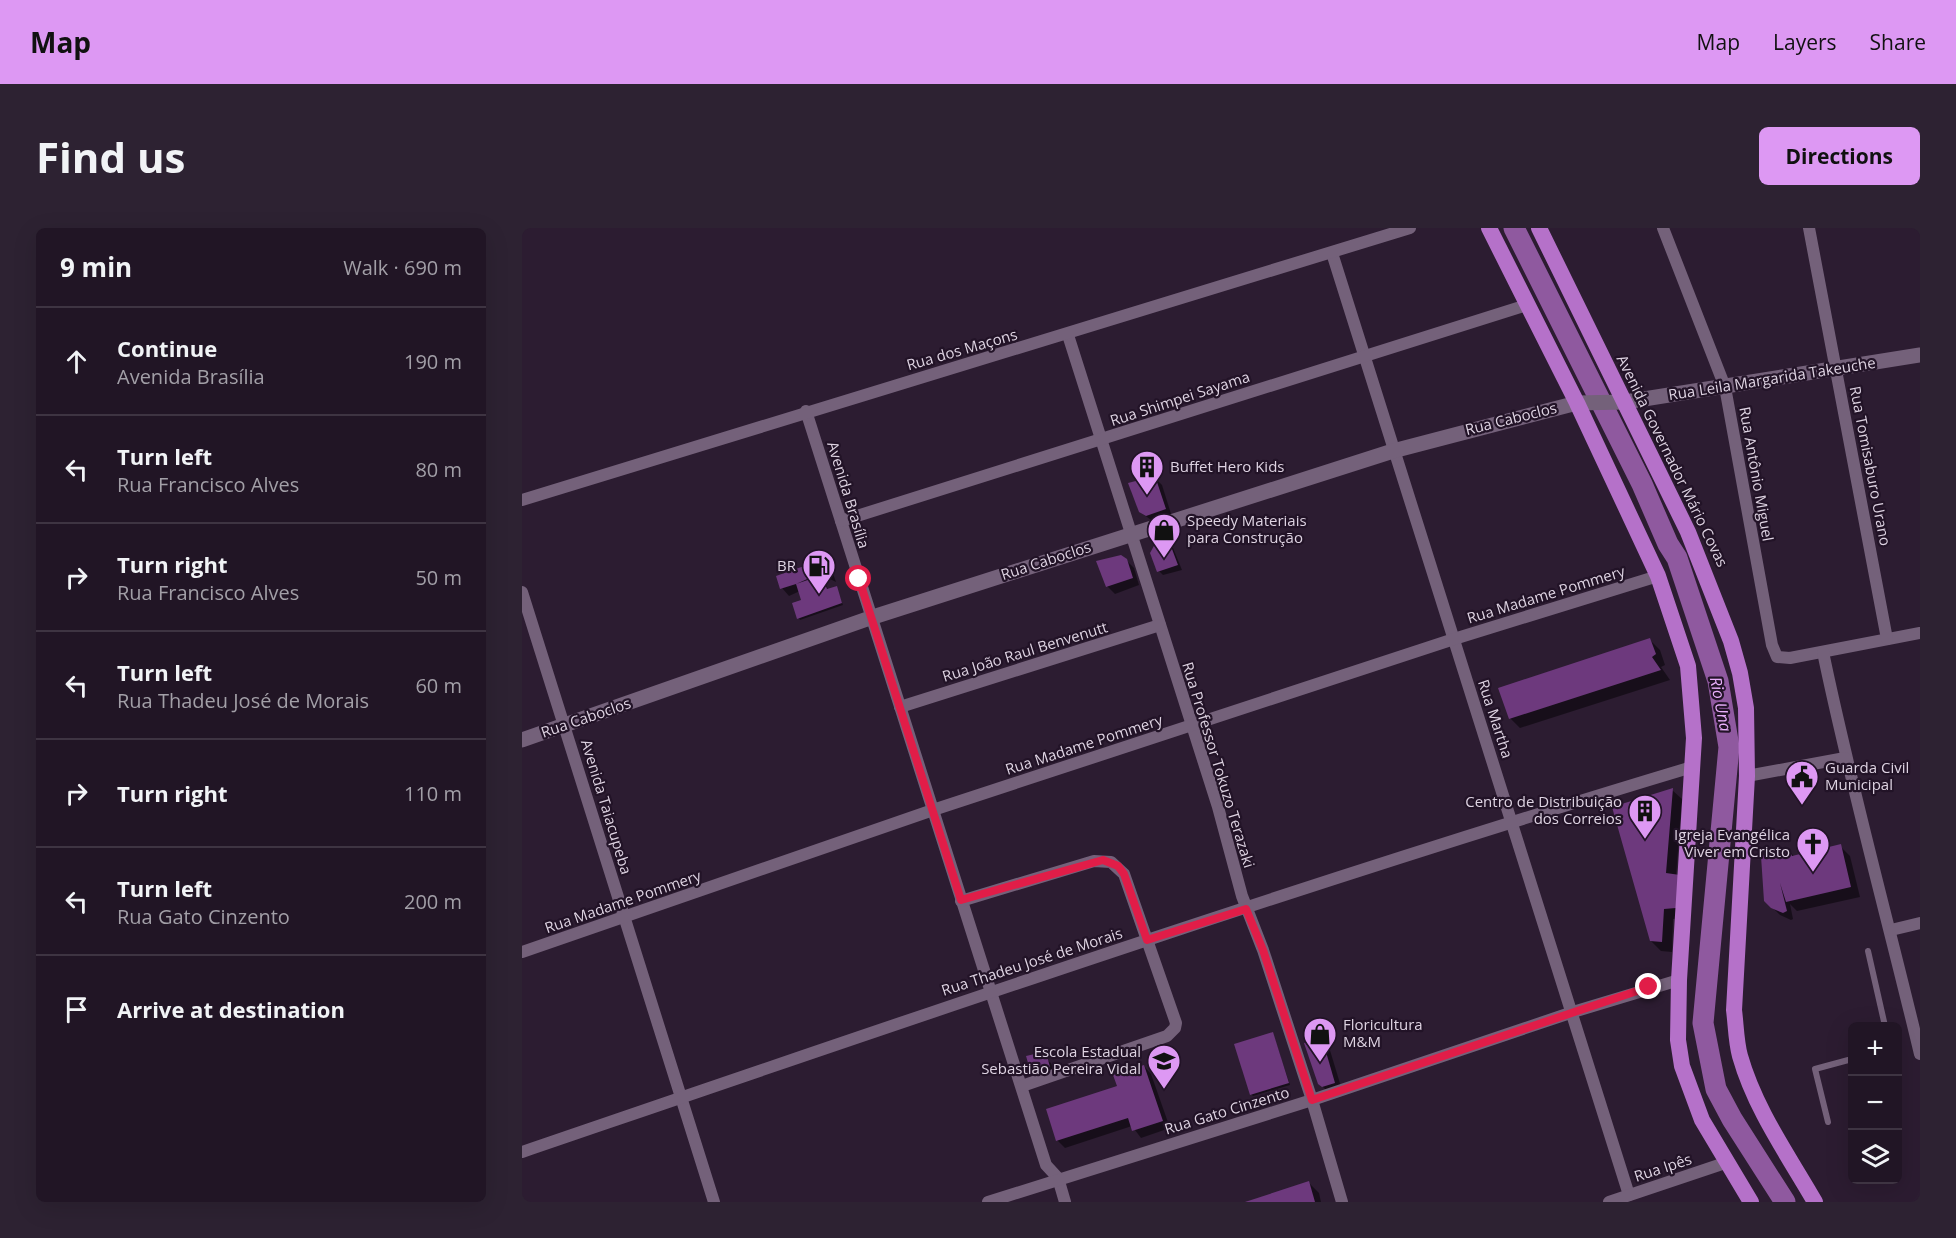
<!DOCTYPE html>
<meta charset="utf-8">
<style>
body{margin:0;font-family:"Open Sans",sans-serif;background:#2d2232;color:#f1f3f6}
.controls{position:absolute;right:18px;bottom:18px;display:grid;overflow:hidden;border-radius:9px;box-shadow:0 6px 24px #0002}
.controls button{width:54px;height:54px;display:grid;place-items:center;padding:0;border:0;border-bottom:2px solid #3e3442;background:#211525;color:#f1f3f6;font:30px sans-serif}
.stop{position:absolute;width:18px;height:18px;margin:-14px;border:4px solid #e11d48;border-radius:50%;background:#fff}
.stop.end{background:#e11d48;border-color:#fff;box-shadow:0 2px 6px #0008}
.list{margin:0;padding:0;list-style:none}
h2{display:flex;justify-content:space-between;align-items:center;height:78px;margin:0;padding:0 24px;font-size:26px}
h2 small{font-size:20px;font-weight:400;color:#a29fa7}
.list li{display:grid;grid-template-columns:39px 1fr auto;gap:18px;align-items:center;box-sizing:border-box;height:108px;padding:0 24px;border-top:2px solid #3e3442}
.list b{display:block;font-size:22px;white-space:nowrap}
.list p{margin:0;font-size:20px;white-space:nowrap;color:#a29fa7}
.list em{font-size:20px;font-style:normal;color:#a29fa7}
.icon{flex:none;width:33px;height:33px;fill:none;stroke:currentColor;stroke-width:2;stroke-linecap:round;stroke-linejoin:round}
.map{position:relative;flex:none;width:1398px;height:974px;overflow:hidden;border-radius:9px}
header{display:flex;align-items:center;gap:36px;box-sizing:border-box;height:84px;padding:0 30px;background:#dd98f3;color:#111}
header strong{font-size:28px}
nav{display:flex;gap:33px;margin-inline-start:auto;font-size:21px}
.intro{display:flex;align-items:center;justify-content:space-between;box-sizing:border-box;height:144px;padding:0 36px}
h1{margin:0;font-size:42px}
.button{padding:15px 27px;border-radius:9px;background:#dd98f3;color:#111;font-size:21px;font-weight:700}
main{display:flex;gap:36px;padding:0 36px}
aside{flex:1;background:#211525;border-radius:9px;box-shadow:0 6px 24px #0002}
.map>svg:first-child{display:block}
.shadow{fill:#0007}
.lines{fill:none;stroke-linecap:round;stroke-linejoin:round}
.river{stroke:#8f599f;stroke-width:21}
.building{fill:#6d397d}
.service{stroke:#74617a;stroke-width:6}
.minor{stroke:#74617a;stroke-width:12}
.tertiary{stroke:#74617a;stroke-width:15}
.trunk{stroke:#b571c9;stroke-width:16}
.route{stroke:#e11d48;stroke-width:8}
.labels{text-anchor:middle;stroke-width:4.5;stroke-linejoin:round;paint-order:stroke}
.street-label{font-size:15px;fill:#ded3e2;stroke:#221327}
.poi-label{font-size:15px;fill:#ded3e2;stroke:#221327;text-anchor:start}
.water-label{font-size:16px;font-style:italic;fill:#e9affb;stroke:#221327}
</style>
<header>
<strong>Map</strong>
<nav><a>Map</a><a>Layers</a><a>Share</a></nav>
</header>
<div class="intro"><h1>Find us</h1><a class="button">Directions</a></div>
<main>
<aside>
<h2>9 min<small>Walk · 690 m</small></h2>
<ul class="list">
<li><svg class="icon" aria-label="ahead" viewBox="0 0 24 24"><path d="M12 20V5M6 11l6-6 6 6"/></svg><div><b>Continue</b><p>Avenida Brasília</p></div><em>190 m</em></li>
<li><svg class="icon" aria-label="left" viewBox="0 0 24 24"><path d="M17 20v-9H6M10 6l-5 5 5 5"/></svg><div><b>Turn left</b><p>Rua Francisco Alves</p></div><em>80 m</em></li>
<li><svg class="icon" aria-label="right" viewBox="0 0 24 24"><path d="M7 20v-9h11M14 6l5 5-5 5"/></svg><div><b>Turn right</b><p>Rua Francisco Alves</p></div><em>50 m</em></li>
<li><svg class="icon" aria-label="left" viewBox="0 0 24 24"><path d="M17 20v-9H6M10 6l-5 5 5 5"/></svg><div><b>Turn left</b><p>Rua Thadeu José de Morais</p></div><em>60 m</em></li>
<li><svg class="icon" aria-label="right" viewBox="0 0 24 24"><path d="M7 20v-9h11M14 6l5 5-5 5"/></svg><div><b>Turn right</b></div><em>110 m</em></li>
<li><svg class="icon" aria-label="left" viewBox="0 0 24 24"><path d="M17 20v-9H6M10 6l-5 5 5 5"/></svg><div><b>Turn left</b><p>Rua Gato Cinzento</p></div><em>200 m</em></li>
<li><svg class="icon" aria-label="arrive" viewBox="0 0 24 24"><path d="M6 21V4h12l-3 4 3 4H6"/></svg><div><b>Arrive at destination</b></div></li>
</ul>
</aside>
<div class="map">
<svg width="1398" height="974" viewBox="0 0 1398 974">
<rect width="100%" height="100%" fill="#2c1c31"/>
<g class="shadow">
<polygon points="632,249 640,257 650,289 632,294 618,284"/>
<polygon points="647,315 651,320 660,342 641,347 637,343"/>
<polygon points="604,332 612,340 617,357 593,366 585,358"/>
<polygon points="302,333 309,340 314,354 308,351 303,353 306,362 314,360 321,377 278,392 277,390 281,373 278,363 267,368 260,360"/>
<polygon points="1128,412 1138,422 1143,437 1139,439 1148,452 998,500 988,490"/>
<polygon points="1150,562 1160,571 1154,648 1164,690 1151,691 1150,724 1139,723 1129,713"/>
<polygon points="1318,618 1328,628 1338,669 1275,683 1268,676 1271,691 1269,692 1258,687 1243,672 1267,623 1273,629"/>
<polygon points="751,806 768,857 731,868 729,866"/>
<polygon points="800,812 807,819 820,862 805,863 797,855"/>
<polygon points="517,826 529,835 532,844 515,849 511,844 506,829"/>
<polygon points="622,838 629,846 648,900 619,910 610,898 543,920 535,912"/>
<polygon points="787,955 797,965 799,974 726,974"/>
</g>
<g class="lines">
<polyline class="river" points="992,0 1120,256 1146,316 1155,330 1196,453 1207,519 1181,795 1194,861 1210,891 1263,974"/>
</g>
<g class="building">
<polygon points="633,248 644,281 624,288 617,284 606,255"/>
<polygon points="647,313 656,337 635,344 628,325 633,316"/>
<polygon points="599,327 605,331 611,350 584,359 574,333"/>
<polygon points="302,331 308,346 303,348 299,345 274,356 300,347 305,361 315,358 320,375 275,391 270,375 279,372 274,356 258,361 254,348"/>
<polygon points="1128,410 1134,426 1130,429 1139,442 987,491 976,460"/>
<polygon points="1151,560 1144,645 1158,647 1154,680 1142,681 1140,714 1128,713 1090,579"/>
<polygon points="1319,616 1329,659 1264,674 1258,655 1265,683 1261,685 1249,680 1242,673 1239,628 1267,621 1270,628"/>
<polygon points="751,804 767,855 728,867 712,816"/>
<polygon points="800,810 813,855 800,859 796,856 782,815"/>
<polygon points="517,825 519,830 525,828 528,839 509,845 504,828"/>
<polygon points="622,837 641,893 610,903 606,890 534,913 524,881 595,858 591,847"/>
<polygon points="787,953 793,974 723,974"/>
</g>
<g class="lines">
<g class="service">
<polyline points="1346,723 1363,798"/>
<polyline points="1306,894 1293,841 1330,831"/>
</g>
<g class="minor">
<polyline points="1141,0 1203,159 1250,417 1255,429 1268,430 1398,405"/>
<polyline points="1287,0 1365,411"/>
<polyline points="810,25 1107,967"/>
<polyline points="546,107 696,579 720,668 741,722 790,872 820,974"/>
<polyline points="284,183 524,937 536,950 543,974"/>
<polyline points="0,272 888,0"/>
<polyline points="319,293 1005,77"/>
<polyline points="0,364 192,974"/>
<path d="M1301 424C1329 559 1366 692 1398 826"/>
<polyline points="378,479 638,397"/>
<polyline points="1225,548 1323,530"/>
<polyline points="439,673 572,633 589,634 602,646 654,795 653,800 645,808 500,858"/>
<polyline points="1369,702 1398,695"/>
<polyline points="0,724 411,582 932,411 1136,348"/>
<path d="M0 924C389 791 777 657 1170 539"/>
<polyline points="466,974 790,872 1051,784 1157,752"/>
<polyline points="1087,974 1203,935"/>
</g>
<polyline class="tertiary" points="0,512 348,390 871,223 1055,175 1103,174 1398,127"/>
<g class="trunk">
<polyline points="967,0 1055,175 1136,348 1166,438 1172,510 1157,752 1156,812 1160,838 1180,892 1229,974"/>
<path d="M1017 0 1166 304 1209 413 1218 445 1224 480 1225 548 1212 782C1214 797 1214 814 1218 828 1233 881 1266 927 1293 974"/>
</g>
</g>
<g class="lines">
<polyline class="route" points="337,351 439,672 581,632 596,638 602,646 625,712 724,681 741,722 790,872 1127,759"/>
</g>
<defs>
<g id="building-pin" transform="scale(1.725)"><path d="M0 17L-7.5 6A9.5 9.5 0 1 1 7.5 6Z" fill="#dd98f3" stroke="#221327"/><path d="M-4-6H4V6H1V3H-1V6H-4ZM-2.5-4.3h1.7v1.8h-1.7ZM.8-4.3h1.7v1.8H.8ZM-2.5-1h1.7V.8h-1.7ZM.8-1h1.7V.8H.8Z" fill="#111"/></g>
<g id="shop-pin" transform="scale(1.725)"><path d="M0 17L-7.5 6A9.5 9.5 0 1 1 7.5 6Z" fill="#dd98f3" stroke="#221327"/><path d="M-5-2.5h2.3a2.7 3.5 0 0 1 5.4 0H5L5.5 6h-11ZM-1.5-2.5h3a1.5 2.3 0 0 0-3 0Z" fill="#111"/></g>
<g id="fuel-pin" transform="scale(1.725)"><path d="M0 17L-7.5 6A9.5 9.5 0 1 1 7.5 6Z" fill="#dd98f3" stroke="#221327"/><path d="M-5.5-6h7V0h2V4h1.3V-2.5L3-4.5l.8-.8L6-3V5H2.5V1h-1V6h-7ZM-4.2-4.7v3.2H.2V-4.7Z" fill="#111"/></g>
<g id="civic-pin" transform="scale(1.725)"><path d="M0 17L-7.5 6A9.5 9.5 0 1 1 7.5 6Z" fill="#dd98f3" stroke="#221327"/><path d="M-.6-6.5H3V-4.5H.6V-3L4-1V1h2V6H-6V1h2V-1L-.6-3ZM-1.2 2.5V6h2.4V2.5Z" fill="#111"/></g>
<g id="church-pin" transform="scale(1.725)"><path d="M0 17L-7.5 6A9.5 9.5 0 1 1 7.5 6Z" fill="#dd98f3" stroke="#221327"/><path d="M-1.2-6h2.4v3.5h3.3v2.4h-3.3V6h-2.4V-.1h-3.3v-2.4h3.3Z" fill="#111"/></g>
<g id="school-pin" transform="scale(1.725)"><path d="M0 17L-7.5 6A9.5 9.5 0 1 1 7.5 6Z" fill="#dd98f3" stroke="#221327"/><path d="M0-5L7-2L0 1L-7-2ZM-4 1L0 2.5L4 1V4Q0 6-4 4Z" fill="#111"/></g>
</defs>
<g fill-rule="evenodd">
<use href="#building-pin" x="625" y="239"/>
<use href="#shop-pin" x="642" y="302"/>
<use href="#fuel-pin" x="297" y="338"/>
<use href="#civic-pin" x="1280" y="549"/>
<use href="#building-pin" x="1123" y="583"/>
<use href="#church-pin" x="1291" y="616"/>
<use href="#shop-pin" x="798" y="806"/>
<use href="#school-pin" x="642" y="833"/>
</g>
<g class="labels">
<g class="street-label">
<text transform="translate(440 122) rotate(-16)" y="5">Rua dos Maçons</text>
<text transform="translate(1250 151) rotate(-9)" y="5">Rua Leila Margarida Takeuche</text>
<text transform="translate(658 171) rotate(-18)" y="5">Rua Shimpei Sayama</text>
<text transform="translate(989 191) rotate(-14)" y="5">Rua Caboclos</text>
<text transform="translate(1150 233) rotate(64)" y="5">Avenida Governador Mário Covas</text>
<text transform="translate(1348 238) rotate(79)" y="5">Rua Tomisaburo Urano</text>
<text transform="translate(1234 246) rotate(80)" y="5">Rua Antônio Miguel</text>
<text transform="translate(326 267) rotate(73)" y="5">Avenida Brasília</text>
<text transform="translate(524 333) rotate(-18)" y="5">Rua Caboclos</text>
<text transform="translate(1024 367) rotate(-17)" y="5">Rua Madame Pommery</text>
<text transform="translate(503 424) rotate(-17)" y="5">Rua João Raul Benvenutt</text>
<text transform="translate(64 490) rotate(-19)" y="5">Rua Caboclos</text>
<text transform="translate(973 491) rotate(72)" y="5">Rua Martha</text>
<text transform="translate(562 517) rotate(-18)" y="5">Rua Madame Pommery</text>
<text transform="translate(696 537) rotate(73)" y="5">Rua Professor Tokuzo Terazaki</text>
<text transform="translate(84 579) rotate(73)" y="5">Avenida Taiacupeba</text>
<text transform="translate(101 674) rotate(-19)" y="5">Rua Madame Pommery</text>
<text transform="translate(510 734) rotate(-18)" y="5">Rua Thadeu José de Morais</text>
<text transform="translate(705 883) rotate(-17)" y="5">Rua Gato Cinzento</text>
<text transform="translate(1141 940) rotate(-18)" y="5">Rua Ipês</text>
</g>
<g class="poi-label">
<text x="648" y="244">Buffet Hero Kids</text>
<text x="665" y="298">Speedy Materiais<tspan x="665" dy="17">para Construção</tspan></text>
<text x="274" y="343" text-anchor="end">BR</text>
<text x="1303" y="545">Guarda Civil<tspan x="1303" dy="17">Municipal</tspan></text>
<text x="1100" y="579" text-anchor="end">Centro de Distribuição<tspan x="1100" dy="17">dos Correios</tspan></text>
<text x="1268" y="612" text-anchor="end">Igreja Evangélica<tspan x="1268" dy="17">Viver em Cristo</tspan></text>
<text x="821" y="802">Floricultura<tspan x="821" dy="17">M&amp;M</tspan></text>
<text x="619" y="829" text-anchor="end">Escola Estadual<tspan x="619" dy="17">Sebastião Pereira Vidal</tspan></text>
</g>
<g class="water-label">
<text transform="translate(1199 476) rotate(79)" y="6">Rio Una</text>
</g>
</g>
</svg>
<div class="controls">
<button>+</button>
<button>−</button>
<button><svg class="icon" aria-label="layers" viewBox="0 0 24 24"><path d="M12 4l9 5-9 5-9-5zM3 14l9 5 9-5"/></svg></button>
</div>
<div class="stop" style="left:337px;top:351px"></div>
<div class="stop end" style="left:1127px;top:759px"></div>
</div>
</main>
